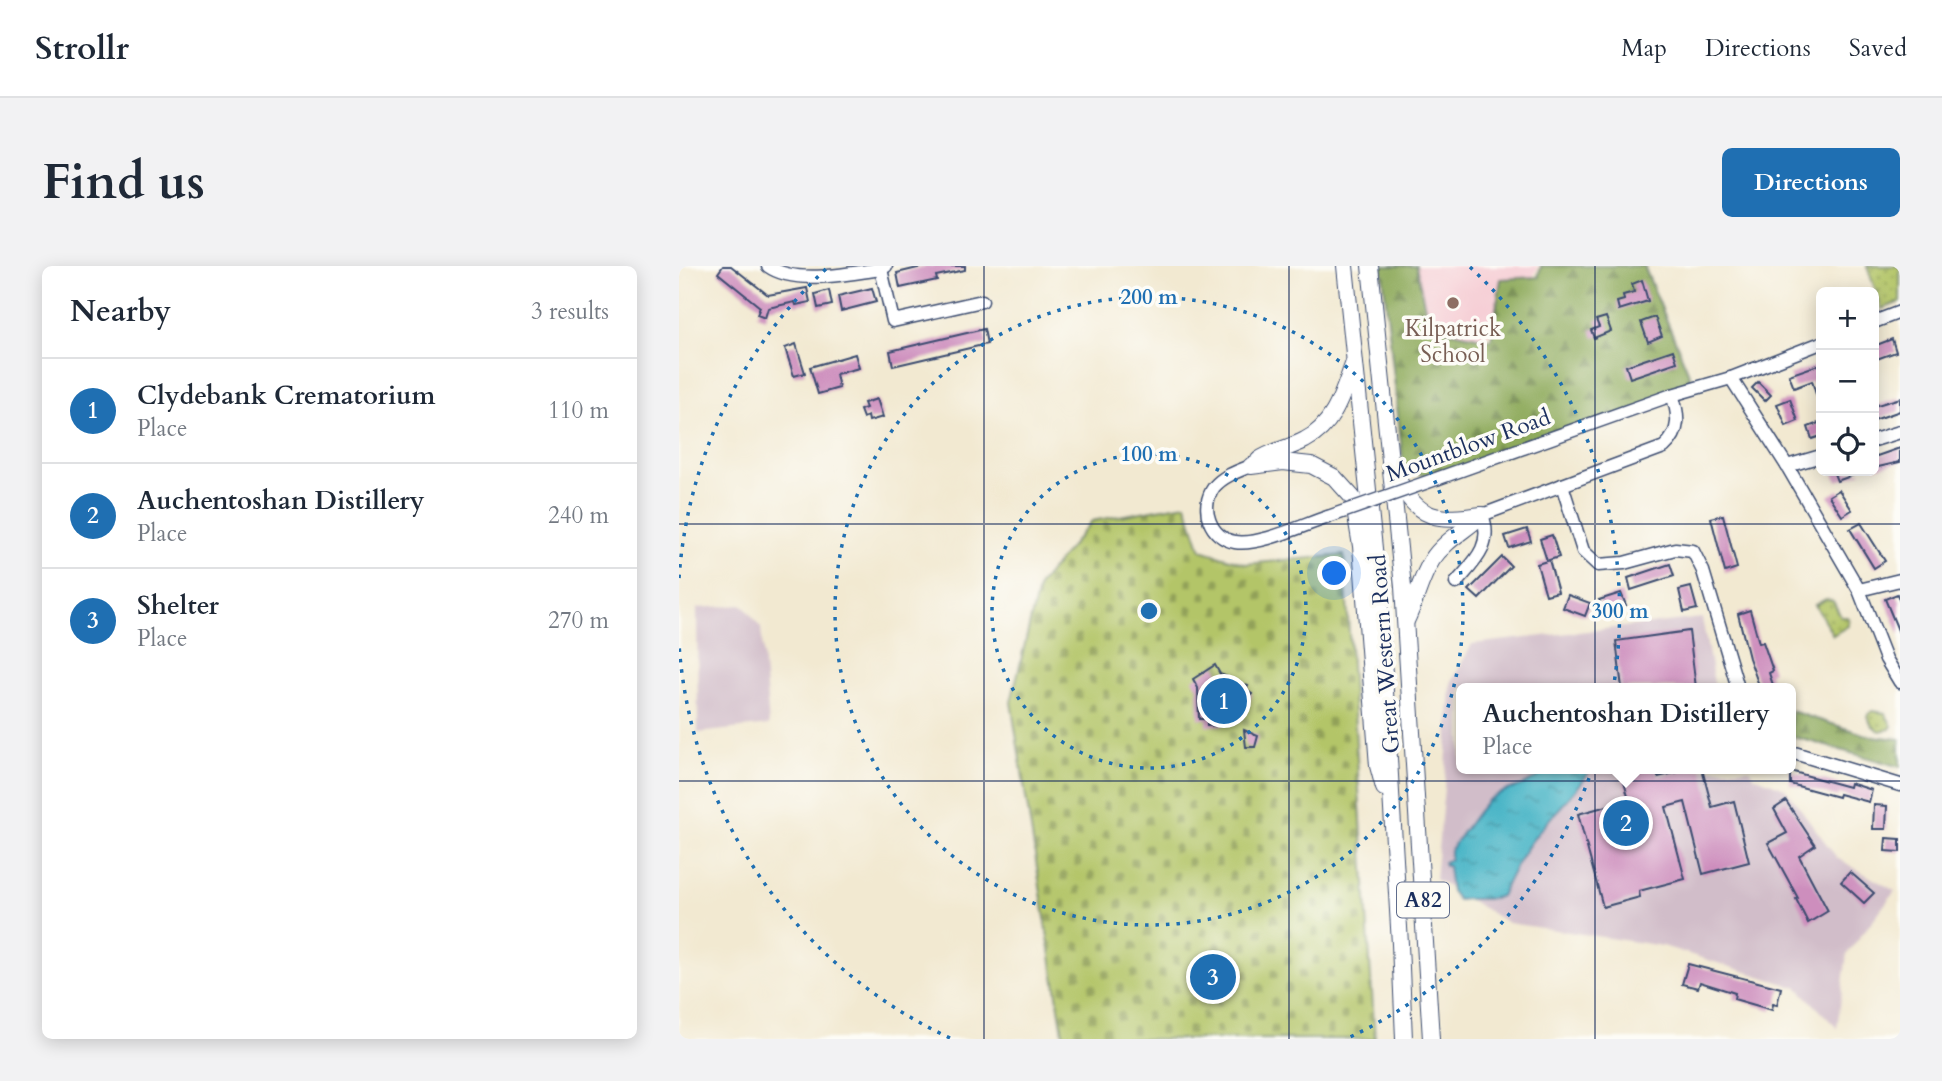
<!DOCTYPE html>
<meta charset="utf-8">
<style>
body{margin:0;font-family:Cardo,serif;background:#f2f2f3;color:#1f2937}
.controls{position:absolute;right:21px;top:21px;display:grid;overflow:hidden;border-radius:10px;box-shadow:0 4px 18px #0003}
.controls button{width:63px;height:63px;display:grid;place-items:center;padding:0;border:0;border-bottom:2px solid #e0e1e3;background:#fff;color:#1f2937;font:35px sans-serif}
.you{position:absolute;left:656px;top:308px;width:24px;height:24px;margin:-18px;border:5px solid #fff;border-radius:50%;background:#1a73e8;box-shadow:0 0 0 10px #1a73e833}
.badge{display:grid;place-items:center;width:46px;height:46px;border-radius:50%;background:#1f6fb2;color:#fff;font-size:23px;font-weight:700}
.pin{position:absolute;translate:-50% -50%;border:4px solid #fff;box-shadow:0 2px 7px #0006}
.popup{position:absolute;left:777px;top:417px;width:340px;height:91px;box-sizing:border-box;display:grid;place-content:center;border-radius:10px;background:#fff;filter:drop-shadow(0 2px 5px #0005);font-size:23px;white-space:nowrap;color:#747a83}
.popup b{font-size:26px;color:#1f2937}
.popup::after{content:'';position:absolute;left:50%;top:100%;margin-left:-14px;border:14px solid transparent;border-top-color:#fff}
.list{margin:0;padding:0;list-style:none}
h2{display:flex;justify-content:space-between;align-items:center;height:91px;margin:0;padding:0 28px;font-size:30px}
h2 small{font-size:23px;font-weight:400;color:#747a83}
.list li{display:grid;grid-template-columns:46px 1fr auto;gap:21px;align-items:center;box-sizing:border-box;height:105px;padding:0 28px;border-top:2px solid #e0e1e3}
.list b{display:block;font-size:26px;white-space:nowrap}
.list p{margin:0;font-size:23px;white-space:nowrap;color:#747a83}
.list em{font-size:23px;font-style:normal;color:#747a83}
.icon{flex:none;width:38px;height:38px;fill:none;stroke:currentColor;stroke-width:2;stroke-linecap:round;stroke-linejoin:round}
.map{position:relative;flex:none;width:1221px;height:773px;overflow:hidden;border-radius:10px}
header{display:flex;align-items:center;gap:42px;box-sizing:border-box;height:98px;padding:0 35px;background:#fff;border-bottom:2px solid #e0e1e3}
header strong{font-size:33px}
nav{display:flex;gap:38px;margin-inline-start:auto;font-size:24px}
.intro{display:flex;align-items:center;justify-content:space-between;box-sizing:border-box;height:168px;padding:0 42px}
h1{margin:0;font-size:49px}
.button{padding:18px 32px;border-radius:10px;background:#1f6fb2;color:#fff;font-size:24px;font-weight:700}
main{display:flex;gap:42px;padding:0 42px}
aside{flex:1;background:#fff;border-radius:10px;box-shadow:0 4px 18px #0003}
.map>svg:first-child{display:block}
.built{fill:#f6cfd6}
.industrial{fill:#d1bdc9}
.grass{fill:url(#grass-dots);stroke:#677a63;stroke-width:2}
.forest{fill:url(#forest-firs);stroke:#546c5d;stroke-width:2}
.cemetery{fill:url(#cemetery-stones);stroke:#677a63;stroke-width:2}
.water{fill:url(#water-ripples);stroke:#337292;stroke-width:2}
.building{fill:#cd8ebd}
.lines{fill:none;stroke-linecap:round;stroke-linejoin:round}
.minor-casing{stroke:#3b4b6f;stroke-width:15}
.major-casing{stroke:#3b4b6f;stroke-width:18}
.minor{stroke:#fff;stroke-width:12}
.major{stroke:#fff;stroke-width:16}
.minor-bridge-casing{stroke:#3b4b6f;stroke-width:15;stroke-linecap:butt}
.minor-bridge{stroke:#fff;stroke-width:12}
.grid{fill:none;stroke:#1b2f5e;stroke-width:2;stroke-opacity:0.55}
.ring{fill:none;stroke:#1f6fb2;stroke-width:3.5;stroke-dasharray:3.5 7}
.education-dot{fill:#8d6e63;stroke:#fdfcf7;stroke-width:2.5}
.labels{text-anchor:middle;stroke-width:7;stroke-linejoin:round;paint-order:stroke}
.shield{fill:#fdfcf7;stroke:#5f6c8c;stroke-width:2}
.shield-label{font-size:21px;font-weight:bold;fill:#1b2f5e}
.education-label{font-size:23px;fill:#785e54;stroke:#fdfcf7}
.street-label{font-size:23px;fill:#1b2f5e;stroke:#fdfcf7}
.centre{fill:#1f6fb2;stroke:#fdfcf7;stroke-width:3.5}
.ring-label{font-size:21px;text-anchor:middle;font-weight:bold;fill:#1f6fb2;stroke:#fdfcf7;stroke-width:7;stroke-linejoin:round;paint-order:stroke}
</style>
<header>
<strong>Strollr</strong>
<nav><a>Map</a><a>Directions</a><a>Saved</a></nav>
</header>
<div class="intro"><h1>Find us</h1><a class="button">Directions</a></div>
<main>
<aside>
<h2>Nearby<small>3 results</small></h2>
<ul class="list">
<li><span class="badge">1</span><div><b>Clydebank Crematorium</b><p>Place</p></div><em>110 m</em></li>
<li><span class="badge">2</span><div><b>Auchentoshan Distillery</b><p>Place</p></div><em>240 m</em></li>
<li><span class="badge">3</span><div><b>Shelter</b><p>Place</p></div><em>270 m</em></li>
</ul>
</aside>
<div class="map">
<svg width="1221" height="773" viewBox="0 0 1221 773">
<defs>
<pattern id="grass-dots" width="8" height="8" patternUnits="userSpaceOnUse" patternTransform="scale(1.75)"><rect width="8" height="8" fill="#b3c568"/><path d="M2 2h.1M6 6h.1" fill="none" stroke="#91a059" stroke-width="1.8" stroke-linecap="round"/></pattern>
<pattern id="forest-firs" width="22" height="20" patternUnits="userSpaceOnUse" patternTransform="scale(1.75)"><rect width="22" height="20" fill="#8eaa5c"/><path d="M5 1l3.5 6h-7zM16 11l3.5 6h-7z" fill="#738b4f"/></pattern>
<pattern id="cemetery-stones" width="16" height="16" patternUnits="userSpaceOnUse" patternTransform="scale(1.75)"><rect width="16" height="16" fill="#b3c568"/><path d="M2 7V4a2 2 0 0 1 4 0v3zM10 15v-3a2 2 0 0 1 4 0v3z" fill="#91a059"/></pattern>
<pattern id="water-ripples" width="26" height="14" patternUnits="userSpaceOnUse" patternTransform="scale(1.75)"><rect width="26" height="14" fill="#4bb6c7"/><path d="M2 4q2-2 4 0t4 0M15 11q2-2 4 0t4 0" fill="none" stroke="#3e94a5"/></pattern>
</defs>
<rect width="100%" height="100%" fill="#fdfcf7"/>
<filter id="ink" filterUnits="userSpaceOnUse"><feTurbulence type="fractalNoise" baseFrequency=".0143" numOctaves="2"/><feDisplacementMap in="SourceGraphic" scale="14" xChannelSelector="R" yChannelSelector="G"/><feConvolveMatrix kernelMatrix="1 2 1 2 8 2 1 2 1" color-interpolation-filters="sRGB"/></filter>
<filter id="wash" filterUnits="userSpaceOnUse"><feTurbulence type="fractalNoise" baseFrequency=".00686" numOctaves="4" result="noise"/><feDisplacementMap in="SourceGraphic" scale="28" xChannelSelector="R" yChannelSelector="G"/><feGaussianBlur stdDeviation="1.57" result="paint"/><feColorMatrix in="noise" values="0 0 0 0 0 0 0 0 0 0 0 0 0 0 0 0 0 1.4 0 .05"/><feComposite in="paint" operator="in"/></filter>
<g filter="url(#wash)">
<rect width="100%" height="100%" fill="#f2e9d1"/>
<polygon class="built" points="703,0 860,0 848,23 816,66 797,74 786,75 769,64 745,57"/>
<g class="industrial">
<polygon points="64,339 82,362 90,459 19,467 18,342"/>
<polygon points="1023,352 1036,422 782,422 782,503 1070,503 1075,510 1106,522 1158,592 1216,625 1168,688 1158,762 1119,722 984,680 829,657 756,613 767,502 772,417 793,378"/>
</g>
<g class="grass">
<polygon points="1188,0 1221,0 1221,36 1203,43"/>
<polygon points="1147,333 1154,335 1162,351 1168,351 1170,354 1169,360 1154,369 1136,339"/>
<path d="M1193 445 1206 447 1213 460 1211 463 1201 465C1194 461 1191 458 1189 450Z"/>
</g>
<g class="forest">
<polygon points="703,0 737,0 750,61 812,74 822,13 859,11 862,0 965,0 1016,122 760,212 725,205"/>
<polygon points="1112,445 1191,470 1221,473 1221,501 1112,470"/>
</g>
<polygon class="cemetery" points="507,238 522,284 567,298 665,289 696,773 385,773 332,436 360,319 413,255"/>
<path class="water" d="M866 503H907L910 506C898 525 883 539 868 556 848 578 834 603 822 630 806 636 796 631 779 634L772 625 769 600H766L765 596 771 593V584C783 569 794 549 808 535 825 520 853 522 866 503Z"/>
<g id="blocks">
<g class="building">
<polygon points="44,0 52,0 89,29 128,22 131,36 117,39 116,36 89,42 86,52 78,49 81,41 39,7"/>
<polygon points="247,0 286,0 286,4 257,10 258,14 221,22 218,7"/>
<polygon points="963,14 969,35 940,44 938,36 945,34 944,29 955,26 953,18"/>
<polygon points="193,22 197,36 162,45 159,30"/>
<polygon points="150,24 153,39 139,42 136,28"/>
<polygon points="927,51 932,65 915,72 912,64 920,61 917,54"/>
<polygon points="976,51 983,70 969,76 962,56"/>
<polygon points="305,63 308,78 214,100 211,85"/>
<polygon points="1213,73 1217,86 1195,94 1195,80"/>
<polygon points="117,78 126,107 115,110 106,82"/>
<polygon points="994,84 998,96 951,112 947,100"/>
<polygon points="176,88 180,102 157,108 160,122 139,128 131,101"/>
<polygon points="1142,98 1142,138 1140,138 1133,115 1115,122 1110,109"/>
<polygon points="1079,116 1092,129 1086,135 1073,122"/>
<polygon points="1221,132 1221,145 1195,154 1195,140"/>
<polygon points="198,133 204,151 190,155 189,150 184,152 181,144 187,142 185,137"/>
<polygon points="1111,133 1119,155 1107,160 1098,138"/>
<polygon points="1142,156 1142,170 1133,173 1129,161"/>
<polygon points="1221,182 1221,196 1195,202 1195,191"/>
<polygon points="1154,205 1182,205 1183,206 1158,215"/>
<polygon points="1160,224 1173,244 1163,250 1150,230"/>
<polygon points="1044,249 1058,302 1046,306 1032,252"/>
<polygon points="1182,257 1206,295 1195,302 1171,263"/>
<polygon points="848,263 852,275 830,282 826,270"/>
<polygon points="873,269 880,291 870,294 879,326 867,329 858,298 868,295 861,273"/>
<polygon points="823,291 832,300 800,333 790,324"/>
<polygon points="991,298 995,310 952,324 949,312"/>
<polygon points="1012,321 1018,343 1005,346 1000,324"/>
<polygon points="942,327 947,339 924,346 920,334"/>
<polygon points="1218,328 1221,336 1221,369 1206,333"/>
<polygon points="889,329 911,337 906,350 884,342"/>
<polygon points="1071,344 1080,377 1084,376 1094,405 1090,407 1095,422 1081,422 1070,392 1059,348"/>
<polygon points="1010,365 1017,422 943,422 937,375"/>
<polygon points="536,399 541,408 569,420 567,424 573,428 568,442 544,459 528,460 528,453 520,453 519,422 514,413"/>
<polygon points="565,464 579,470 576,481 567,481"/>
<polygon points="966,503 977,503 979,511 1011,503 1023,503 1033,541 1055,535 1070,596 1024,608 1006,536 987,541 1006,613 960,625 961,631 924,641 899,548 950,534 943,509"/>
<polygon points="1111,505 1170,521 1171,517 1193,524 1190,536 1160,528 1159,531 1111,518"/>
<polygon points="1107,535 1136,579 1120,590 1149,645 1129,657 1117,633 1119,632 1089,577 1108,567 1095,543"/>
<polygon points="1195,539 1208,540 1207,563 1194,563"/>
<polygon points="1207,572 1221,573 1221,586 1206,585"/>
<polygon points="1171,606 1195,627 1185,637 1162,616"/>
<polygon points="1009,698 1102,722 1098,739 1094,738 1093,744 1055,733 1056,727 1021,716 1019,722 1003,718"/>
</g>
</g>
</g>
<g filter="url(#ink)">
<use href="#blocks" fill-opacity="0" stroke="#3b4b6f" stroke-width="2"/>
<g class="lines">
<g class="minor-casing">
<g id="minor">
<path d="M89 0C117 20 170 7 202 3L207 0"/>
<polyline points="202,3 214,55 303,35"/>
<polyline points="1195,56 1221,46"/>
<polyline points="1052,112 1108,200 1180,324 1207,393 1221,416"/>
<polyline points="1195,174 1221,166"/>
<path d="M572 200C559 205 544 210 535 221 520 242 531 272 556 276 581 280 624 259 649 251"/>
<polyline points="1108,200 1142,190"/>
<polyline points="760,212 993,129 1052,112 1142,77"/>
<polyline points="883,219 904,285 919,299 945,297 996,283 1014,285 1024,305 1059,422"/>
<path d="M777 317C795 296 815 279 803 249L985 181C1002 166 1000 148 993 129"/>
<polyline points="1180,324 1221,314"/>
<polyline points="1112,486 1221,519"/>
</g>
</g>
<g class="major-casing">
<g id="major">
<polyline points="666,0 701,341 721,678 725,773"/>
<polyline points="691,0 724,321 752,773"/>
<path d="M580 194C593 185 611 182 626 174 656 159 664 126 675 96"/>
<polyline points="572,200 604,196 632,199 655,211 674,232 682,280 699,500 705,522"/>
<path d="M719 213C739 255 760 255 803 249"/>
<path d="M727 355C737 335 741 313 753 294 765 275 787 264 803 249"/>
</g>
</g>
<use href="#minor" class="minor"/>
<use href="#major" class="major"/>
<g class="minor-bridge-casing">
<polyline id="minor-bridge" points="649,251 760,212"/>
</g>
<use href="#minor-bridge" class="minor-bridge"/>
</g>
</g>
<path class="grid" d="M305 0V773M610 0V773M916 0V773M0 258H1221M0 515H1221"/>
<g class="ring">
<circle cx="470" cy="345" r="157"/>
<circle cx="470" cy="345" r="314"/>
<path d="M271 772A471 471 0 0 1 0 378M0 312A471 471 0 0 1 149 1M791 1A471 471 0 0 1 669 772"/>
</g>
<circle class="education-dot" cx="774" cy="37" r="7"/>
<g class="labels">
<rect class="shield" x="718" y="616.5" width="52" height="35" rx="5"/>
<g class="shield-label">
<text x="744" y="641">A82</text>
</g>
<g class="education-label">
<text x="774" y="70">Kilpatrick<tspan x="774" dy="26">School</tspan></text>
</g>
<g class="street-label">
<text transform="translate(789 179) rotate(-20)" y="8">Mountblow Road</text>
<text transform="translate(705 388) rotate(-94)" y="8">Great Western Road</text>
</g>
</g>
<circle cx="470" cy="345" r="10" class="centre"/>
<g class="ring-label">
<text x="470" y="38">200 m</text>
<text x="470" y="195">100 m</text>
<text x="941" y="352">300 m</text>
</g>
</svg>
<div class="controls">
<button>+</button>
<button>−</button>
<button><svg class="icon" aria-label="locate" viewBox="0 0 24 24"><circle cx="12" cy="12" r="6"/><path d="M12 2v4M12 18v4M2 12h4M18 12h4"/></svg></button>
</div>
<div class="you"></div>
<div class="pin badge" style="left:545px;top:435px">1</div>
<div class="pin badge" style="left:947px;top:557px">2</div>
<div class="popup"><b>Auchentoshan Distillery</b>Place</div>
<div class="pin badge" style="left:534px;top:711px">3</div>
</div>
</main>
